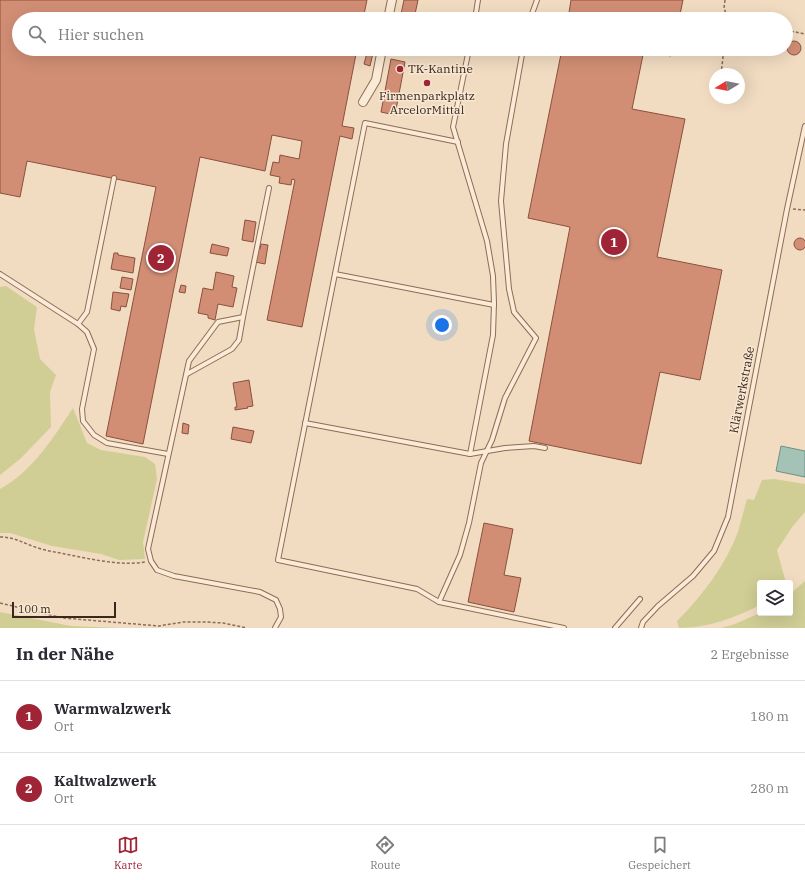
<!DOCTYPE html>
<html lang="de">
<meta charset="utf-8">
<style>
body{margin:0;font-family:"IBM Plex Serif",serif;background:#f2f2f3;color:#2b2b33}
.controls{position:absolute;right:12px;bottom:12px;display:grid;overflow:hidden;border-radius:4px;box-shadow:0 4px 16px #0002}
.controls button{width:36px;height:36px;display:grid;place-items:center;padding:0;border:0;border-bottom:1px solid #e1e1e2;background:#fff;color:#2b2b33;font:20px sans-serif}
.compass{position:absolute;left:709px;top:68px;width:36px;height:36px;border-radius:50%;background:#fff;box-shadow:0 4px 16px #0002;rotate:260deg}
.scale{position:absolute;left:12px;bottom:10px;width:104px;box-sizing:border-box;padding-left:4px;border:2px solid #3a271d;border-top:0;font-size:11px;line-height:14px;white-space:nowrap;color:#3a271d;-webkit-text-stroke:3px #f8e7d2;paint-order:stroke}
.you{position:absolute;left:442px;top:325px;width:14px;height:14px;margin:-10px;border:3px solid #fff;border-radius:50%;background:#1a73e8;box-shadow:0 0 0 6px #1a73e833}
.badge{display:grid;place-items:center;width:26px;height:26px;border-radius:50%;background:#9f2436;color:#fff;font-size:13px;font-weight:700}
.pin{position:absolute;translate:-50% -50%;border:2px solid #fff;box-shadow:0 1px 4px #0006}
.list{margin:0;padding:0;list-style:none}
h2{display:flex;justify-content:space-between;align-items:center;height:52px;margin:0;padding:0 16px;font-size:17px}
h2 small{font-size:13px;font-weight:400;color:#7c7c81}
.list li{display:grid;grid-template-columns:26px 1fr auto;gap:12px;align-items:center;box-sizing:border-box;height:72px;padding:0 16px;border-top:1px solid #e1e1e2}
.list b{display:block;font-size:15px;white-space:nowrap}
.list p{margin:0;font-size:13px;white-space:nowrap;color:#7c7c81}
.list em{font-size:13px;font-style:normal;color:#7c7c81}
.icon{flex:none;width:22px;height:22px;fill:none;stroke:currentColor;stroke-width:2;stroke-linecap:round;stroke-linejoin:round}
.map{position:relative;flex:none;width:805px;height:628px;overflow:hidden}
.search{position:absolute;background:#fff;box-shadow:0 4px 16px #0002;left:12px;right:12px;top:12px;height:44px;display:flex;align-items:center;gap:10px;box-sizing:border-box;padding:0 14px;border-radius:22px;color:#7c7c81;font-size:15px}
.sheet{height:196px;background:#fff}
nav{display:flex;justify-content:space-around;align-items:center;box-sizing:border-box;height:56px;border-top:1px solid #e1e1e2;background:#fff;font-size:11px;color:#7c7c81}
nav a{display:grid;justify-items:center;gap:2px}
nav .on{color:#9f2436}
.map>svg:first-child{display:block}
.green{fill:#d0ce95}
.water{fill:#a4c3b6;stroke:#6a9282}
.building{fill:#d18e75;stroke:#8c503c}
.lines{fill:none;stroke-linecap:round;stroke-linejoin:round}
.service-casing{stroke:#8c6c58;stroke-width:6}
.minor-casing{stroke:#8c6c58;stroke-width:10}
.path{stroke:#8c6c58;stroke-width:1.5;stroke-dasharray:3 2;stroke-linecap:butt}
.service{stroke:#fbead5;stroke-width:4}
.minor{stroke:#fbead5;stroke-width:8}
.poi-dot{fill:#9f2436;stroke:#f8e7d2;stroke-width:1.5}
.labels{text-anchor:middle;stroke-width:3;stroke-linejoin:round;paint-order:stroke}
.poi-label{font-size:12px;fill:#3a271d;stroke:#f8e7d2;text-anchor:start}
.street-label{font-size:12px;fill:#3a271d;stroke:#f8e7d2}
</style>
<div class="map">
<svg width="805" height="628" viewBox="0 0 805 628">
<rect width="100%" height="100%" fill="#f1dcc2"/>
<g class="green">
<polygon points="6,286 37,307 34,329 40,359 56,375 50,392 51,427 20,459 0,475 0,287"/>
<path d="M73 408 87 443 101 450 145 457 155 464 157 479 143 542 145 559 119 560 101 554 52 546 10 533H0V489C33 471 53 438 73 408Z"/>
<path d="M774 479 805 484V512L793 526 777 550 786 583H760V605C735 618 707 628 679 628L677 621C702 596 725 566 738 532 741 521 744 510 747 499L754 500 762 480Z"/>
<polygon points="805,581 805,628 721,628 735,624 760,613 790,613 790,594"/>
<polygon points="0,612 71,626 121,628 0,628"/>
</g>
<polygon class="water" points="781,446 805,451 805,477 776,471"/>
<g class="building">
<polygon points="0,0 367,0 363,19 19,19 19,49 357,49 342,126 354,128 352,139 340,136 302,327 267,320 295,180 292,179 291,185 279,183 280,177 270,175 273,162 279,163 280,155 299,159 302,141 272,135 265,171 200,157 143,444 106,436 156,187 27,161 20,197 0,193"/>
<polygon points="404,0 418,0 414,19 400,19"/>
<polygon points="571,0 683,0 679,19 568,19"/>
<circle cx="794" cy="48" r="7"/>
<polygon points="368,49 374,49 370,66 364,64"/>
<polygon points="562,49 673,49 671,56 644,50 632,109 685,119 657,257 722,270 700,380 660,372 641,464 529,441 570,227 528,218"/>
<polygon points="391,59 405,62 395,115 381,112"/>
<polygon points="245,220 256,222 253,242 242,240"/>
<circle cx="800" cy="244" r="6"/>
<polygon points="212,244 229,248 227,256 210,253"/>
<polygon points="261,244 268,245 265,264 255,262 258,248 260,249"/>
<polygon points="114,253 118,253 118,255 135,258 133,273 111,269"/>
<polygon points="216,272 234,276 232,287 237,288 233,307 218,304 215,320 208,318 208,315 198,313 203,288 213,290"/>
<polygon points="122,277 133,279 131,290 120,288"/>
<polygon points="181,285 186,286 185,293 179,292"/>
<polygon points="113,292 129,294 126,307 121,306 120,311 111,309"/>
<polygon points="249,380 253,406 247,407 248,408 235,410 235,407 237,407 233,383"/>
<polygon points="183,423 189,425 188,434 182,433"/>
<polygon points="233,427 254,431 251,443 231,439"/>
<polygon points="484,523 513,529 504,575 521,578 514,612 468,602"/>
</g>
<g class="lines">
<g class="service-casing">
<g id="service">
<polyline points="475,19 478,0"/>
<polyline points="530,19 537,0"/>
<polyline points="469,49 453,127 487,241 493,276 494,303 493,335 470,454"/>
<polyline points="458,142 365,123 278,560 417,589 439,602 564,628"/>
<polyline points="269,188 243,317 218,322 189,361 148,549 151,561 157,570 174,576 260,592 276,600 280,609 281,617 275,628"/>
<polyline points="0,274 78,324 87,312 114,178"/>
<polyline points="335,274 494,305"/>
<polyline points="78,324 87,332 94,349 82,409 83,421 94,435 107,443 168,454"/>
<polyline points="187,374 232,349 239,340 243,317"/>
<polyline points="305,423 470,454 505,448 534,446 545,448"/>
<polyline points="439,602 460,555 469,523 481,463 492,440 505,398 536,338 514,312 509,289 501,201 506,144 523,49"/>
<polyline points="615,628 640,599"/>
<polyline points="641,628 643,622 658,606 693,576 714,551 728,517 787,209 805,126"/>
</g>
</g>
<g class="minor-casing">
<g id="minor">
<polyline points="388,19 392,0"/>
<polyline points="363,102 376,80 382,49"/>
</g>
</g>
<g class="path">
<polyline points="725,0 724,8 728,19"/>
<polyline points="786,30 805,34"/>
<polyline points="721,74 724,49"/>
<polyline points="793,209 805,210"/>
<path d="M0 537C15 537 25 544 38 548 47 551 56 552 65 554 91 559 119 566 145 562"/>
<polyline points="0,603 63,618 159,626 183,622 206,622 223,623 247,628"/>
</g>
<use href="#service" class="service"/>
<use href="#minor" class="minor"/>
</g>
<g class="poi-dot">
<circle cx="400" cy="69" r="4"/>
<circle cx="427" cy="83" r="4"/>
</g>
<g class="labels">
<g class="poi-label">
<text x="408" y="73">TK-Kantine</text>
<text x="427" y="100" text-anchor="middle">Firmenparkplatz<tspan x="427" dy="14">ArcelorMittal</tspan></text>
</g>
<g class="street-label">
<text transform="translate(742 390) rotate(-79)" y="4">Klärwerkstraße</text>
</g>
</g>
</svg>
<div class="controls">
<button><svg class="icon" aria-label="layers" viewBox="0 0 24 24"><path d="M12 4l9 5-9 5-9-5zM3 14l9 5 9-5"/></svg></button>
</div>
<svg class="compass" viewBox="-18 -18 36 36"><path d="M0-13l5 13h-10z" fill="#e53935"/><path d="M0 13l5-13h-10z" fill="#7c7c81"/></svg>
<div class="scale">100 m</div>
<div class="you"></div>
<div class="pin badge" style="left:614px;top:242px">1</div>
<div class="pin badge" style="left:161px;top:258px">2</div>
<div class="search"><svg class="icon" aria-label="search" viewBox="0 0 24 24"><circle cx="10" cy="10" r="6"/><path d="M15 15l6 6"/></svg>Hier suchen</div>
</div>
<section class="sheet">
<h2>In der Nähe<small>2 Ergebnisse</small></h2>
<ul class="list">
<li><span class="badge">1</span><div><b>Warmwalzwerk</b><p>Ort</p></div><em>180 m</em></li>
<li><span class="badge">2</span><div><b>Kaltwalzwerk</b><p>Ort</p></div><em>280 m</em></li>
</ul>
</section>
<nav>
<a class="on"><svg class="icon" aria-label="map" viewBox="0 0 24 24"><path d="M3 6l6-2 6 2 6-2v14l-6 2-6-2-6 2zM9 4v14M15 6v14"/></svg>Karte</a>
<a><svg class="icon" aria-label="directions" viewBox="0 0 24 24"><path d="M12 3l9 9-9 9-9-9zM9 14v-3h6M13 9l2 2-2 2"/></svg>Route</a>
<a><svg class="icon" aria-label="saved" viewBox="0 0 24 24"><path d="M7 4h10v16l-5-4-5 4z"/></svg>Gespeichert</a>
</nav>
